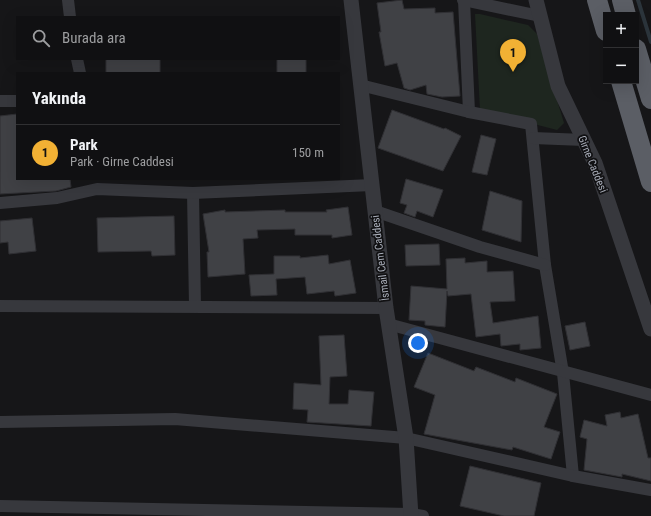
<!DOCTYPE html>
<html lang="tr">
<meta charset="utf-8">
<style>
body{margin:0;font-family:"Roboto Condensed",sans-serif;background:#1e1e20;color:#f1f3f6}
.controls{position:absolute;right:12px;top:12px;display:grid;overflow:hidden;border-radius:0px;box-shadow:0 4px 16px #0002}
.controls button{width:36px;height:36px;display:grid;place-items:center;padding:0;border:0;border-bottom:1px solid #303032;background:#101012;color:#f1f3f6;font:20px sans-serif}
.you{position:absolute;left:418px;top:343px;width:14px;height:14px;margin:-10px;border:3px solid #fff;border-radius:50%;background:#1a73e8;box-shadow:0 0 0 6px #1a73e833}
.badge{display:grid;place-items:center;width:26px;height:26px;border-radius:50%;background:#f2b134;color:#111;font-size:13px;font-weight:700}
.pin{position:absolute;translate:-50% -33px;filter:drop-shadow(0 1px 2px #0008)}
.pin::after{content:'';position:absolute;top:21px;width:14px;height:12px;background:inherit;clip-path:polygon(0 0,100% 0,50% 100%)}
.list{margin:0;padding:0;list-style:none}
h2{display:flex;justify-content:space-between;align-items:center;height:52px;margin:0;padding:0 16px;font-size:17px}
h2 small{font-size:13px;font-weight:400;color:#9c9d9f}
.list li{display:grid;grid-template-columns:26px 1fr auto;gap:12px;align-items:center;box-sizing:border-box;height:56px;padding:0 16px;border-top:1px solid #303032}
.list b{display:block;font-size:15px;white-space:nowrap}
.list p{margin:0;font-size:13px;white-space:nowrap;color:#9c9d9f}
.list em{font-size:13px;font-style:normal;color:#9c9d9f}
.icon{flex:none;width:22px;height:22px;fill:none;stroke:currentColor;stroke-width:2;stroke-linecap:round;stroke-linejoin:round}
.map{position:relative;flex:none;width:651px;height:516px;overflow:hidden}
.search{position:absolute;background:#101012;box-shadow:0 4px 16px #0002;left:16px;top:16px;width:324px;height:44px;display:flex;align-items:center;gap:10px;box-sizing:border-box;padding:0 14px;border-radius:0px;color:#9c9d9f;font-size:15px}
.panel{position:absolute;background:#101012;box-shadow:0 4px 16px #0002;left:16px;top:72px;width:324px;height:108px;border-radius:0px}
.map>svg:first-child{display:block}
.green{fill:#1e261f}
.lines{fill:none;stroke-linecap:round;stroke-linejoin:round}
.stream{stroke:#2c353c;stroke-width:4}
.building{fill:#404145;stroke:#303034}
.minor{stroke:#37383d;stroke-width:12}
.tertiary{stroke:#37383d;stroke-width:15}
.trunk{stroke:#5b5e65;stroke-width:20}
.labels{text-anchor:middle;stroke-width:3.5;stroke-linejoin:round;paint-order:stroke}
.street-label{font-size:11px;fill:#a8adb8;stroke:#111113}
</style>
<div class="map">
<svg width="651" height="516" viewBox="0 0 651 516">
<rect width="100%" height="100%" fill="#161618"/>
<polygon class="green" points="475,14 480,14 528,25 537,34 564,123 557,130 480,110"/>
<g class="lines">
<polyline class="stream" points="638,0 651,42"/>
</g>
<g class="building">
<polygon points="402,0 404,9 435,8 435,13 453,12 460,96 442,97 427,94 426,85 410,90 404,88 397,63 385,66 379,32 381,32 377,3"/>
<rect x="106" y="59" width="54" height="14"/>
<rect x="277" y="59" width="29" height="14"/>
<polygon points="392,110 444,129 445,128 461,136 443,171 378,148"/>
<polygon points="17,114 17,179 70,179 71,187 56,191 0,194 0,116"/>
<polygon points="481,135 496,139 487,175 472,172"/>
<polygon points="406,179 443,190 433,217 417,211 415,217 404,213 407,205 400,203"/>
<polygon points="490,191 522,201 521,242 482,230"/>
<polygon points="348,207 352,235 332,238 332,235 295,235 295,229 257,230 258,238 243,239 245,274 208,277 207,252 209,252 203,214 225,210 225,212 285,210 285,212 327,212 326,210"/>
<polygon points="174,216 175,255 152,256 151,251 98,252 97,218"/>
<polygon points="32,218 36,251 9,254 8,242 0,243 0,221"/>
<polygon points="439,244 440,265 406,266 405,245"/>
<polygon points="328,255 329,264 350,260 356,293 335,296 334,291 307,294 305,277 276,279 277,295 251,296 249,275 274,274 274,256 300,256 300,258"/>
<polygon points="465,258 465,263 487,261 487,272 513,271 515,301 490,302 493,323 538,316 541,348 520,350 520,344 501,346 500,334 476,337 471,294 448,296 447,291 445,327 425,325 425,321 409,320 411,286 447,289 446,259"/>
<polygon points="585,322 590,346 570,350 565,326"/>
<polygon points="344,335 347,376 330,377 329,404 348,404 349,390 374,392 371,426 307,422 308,410 293,409 294,383 321,385 319,336"/>
<polygon points="428,353 474,371 476,367 515,382 516,378 557,394 544,427 560,432 551,459 513,447 512,450 424,434 435,395 414,387"/>
<polygon points="620,412 621,418 638,414 648,458 651,458 651,481 622,474 622,477 584,470 587,439 580,437 584,420 607,426 605,415"/>
<polygon points="470,466 541,483 534,516 504,516 460,506"/>
</g>
<g class="lines">
<g class="minor">
<polyline points="68,0 70,17"/>
<polyline points="463,0 540,16"/>
<polyline points="464,0 469,112"/>
<polyline points="77,59 80,73"/>
<polyline points="360,85 469,112 531,124 545,265 563,373 573,476"/>
<polyline points="0,101 17,101"/>
<polyline points="533,138 584,140"/>
<polyline points="193,193 195,306"/>
<polyline points="0,203 57,198 97,189 193,193 372,185"/>
<polyline points="375,211 480,247 545,265"/>
<polyline points="0,306 386,308"/>
<polyline points="388,324 651,395"/>
<polyline points="0,422 175,419 406,438 573,476 651,490"/>
<polyline points="0,506 411,514 423,516"/>
</g>
<g class="tertiary">
<polyline points="351,0 386,308 406,438 411,516"/>
<polyline points="536,0 558,86 595,163 651,329"/>
</g>
<g class="trunk">
<polyline points="597,0 606,31"/>
<polyline points="622,0 626,15"/>
<polyline points="636,49 651,99"/>
<polyline points="621,81 651,182"/>
</g>
</g>
<g class="labels">
<g class="street-label">
<text transform="translate(593 164) rotate(68)" y="4">Girne Caddesi</text>
<text transform="translate(380 258) rotate(-97)" y="4">İsmail Cem Caddesi</text>
</g>
</g>
</svg>
<div class="controls">
<button>+</button>
<button>−</button>
</div>
<div class="you"></div>
<div class="pin badge" style="left:513px;top:72px">1</div>
<div class="search"><svg class="icon" aria-label="search" viewBox="0 0 24 24"><circle cx="10" cy="10" r="6"/><path d="M15 15l6 6"/></svg>Burada ara</div>
<section class="panel">
<h2>Yakında<small></small></h2>
<ul class="list">
<li><span class="badge">1</span><div><b>Park</b><p>Park · Girne Caddesi</p></div><em>150 m</em></li>
</ul>
</section>
</div>
